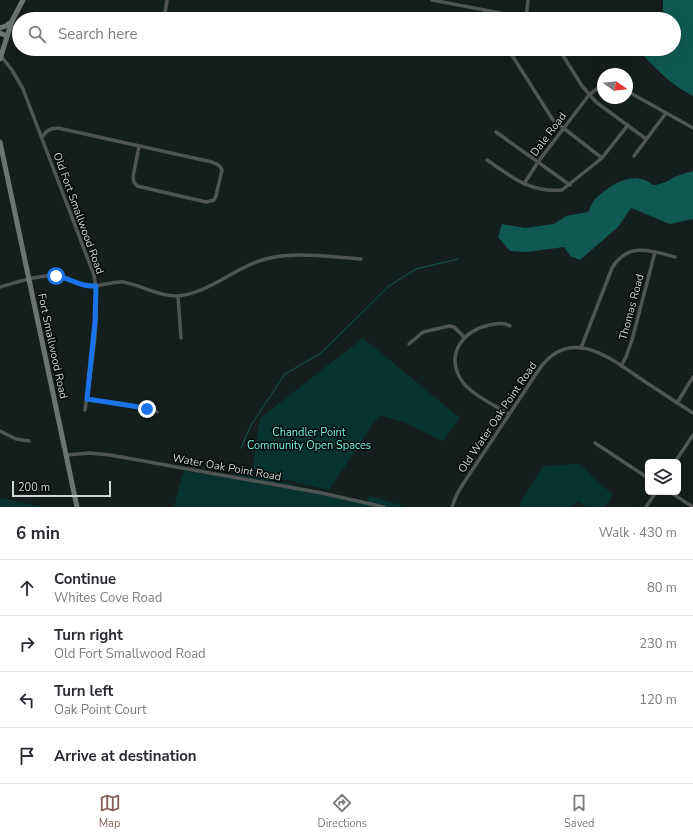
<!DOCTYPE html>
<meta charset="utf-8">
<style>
body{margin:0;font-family:"Nunito Sans",sans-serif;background:#f2f2f3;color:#2b2b33}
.controls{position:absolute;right:12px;bottom:12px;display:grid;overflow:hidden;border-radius:6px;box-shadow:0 4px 16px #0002}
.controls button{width:36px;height:36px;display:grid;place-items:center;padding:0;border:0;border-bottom:1px solid #e1e1e2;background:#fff;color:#2b2b33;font:20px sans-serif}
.compass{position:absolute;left:597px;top:68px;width:36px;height:36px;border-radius:50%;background:#fff;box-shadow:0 4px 16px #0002;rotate:104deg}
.scale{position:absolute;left:12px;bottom:10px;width:99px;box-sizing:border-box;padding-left:4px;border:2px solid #cfd6d5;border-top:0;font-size:11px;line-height:14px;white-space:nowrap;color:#cfd6d5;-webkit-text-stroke:3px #040807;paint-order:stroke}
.stop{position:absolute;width:12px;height:12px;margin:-9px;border:3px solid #1a73e8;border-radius:50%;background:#fff}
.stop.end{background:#1a73e8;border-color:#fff;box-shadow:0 1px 4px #0008}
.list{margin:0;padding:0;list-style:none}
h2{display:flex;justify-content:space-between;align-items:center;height:52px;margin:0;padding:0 16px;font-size:17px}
h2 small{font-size:13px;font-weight:400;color:#7c7c81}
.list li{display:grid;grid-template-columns:26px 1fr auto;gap:12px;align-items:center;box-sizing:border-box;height:56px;padding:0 16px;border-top:1px solid #e1e1e2}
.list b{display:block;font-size:15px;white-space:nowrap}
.list p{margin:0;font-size:13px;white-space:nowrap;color:#7c7c81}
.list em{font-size:13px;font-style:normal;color:#7c7c81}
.icon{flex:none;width:22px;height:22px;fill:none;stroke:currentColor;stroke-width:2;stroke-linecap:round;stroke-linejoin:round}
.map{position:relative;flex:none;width:693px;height:507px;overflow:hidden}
.search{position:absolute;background:#fff;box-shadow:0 4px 16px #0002;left:12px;right:12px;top:12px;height:44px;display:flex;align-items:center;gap:10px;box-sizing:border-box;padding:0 14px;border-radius:22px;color:#7c7c81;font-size:15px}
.sheet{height:276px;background:#fff}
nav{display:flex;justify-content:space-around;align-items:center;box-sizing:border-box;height:56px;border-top:1px solid #e1e1e2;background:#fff;font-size:11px;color:#7c7c81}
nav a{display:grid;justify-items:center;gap:2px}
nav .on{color:#855f5a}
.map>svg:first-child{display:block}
.green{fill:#07332f}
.water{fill:#105952}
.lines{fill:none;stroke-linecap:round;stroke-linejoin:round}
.stream{stroke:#105952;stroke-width:1}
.minor{stroke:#505554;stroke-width:3.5}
.secondary{stroke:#6d7574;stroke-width:5}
.route{stroke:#1a73e8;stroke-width:5}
.labels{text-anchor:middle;stroke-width:3;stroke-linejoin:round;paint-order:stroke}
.street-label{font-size:11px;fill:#cfd6d5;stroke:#040807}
.park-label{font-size:11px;fill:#72f1e2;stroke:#040807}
</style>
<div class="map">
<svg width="693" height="507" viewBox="0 0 693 507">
<rect width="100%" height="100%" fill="#141f1d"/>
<g class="green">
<polygon points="363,338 460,418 443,441 406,423 379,415 329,490 252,472 260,418"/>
<polygon points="579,464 613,495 605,507 585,507 579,501 570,507 518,507 543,466"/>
<path d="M184 470C207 478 230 473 254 475L365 503 370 496 407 507H174Z"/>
<polygon points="0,498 43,507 0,507"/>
</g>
<g class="water">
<path d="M663 0H693V96C673 86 659 72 644 56V49H674V19H664L665 14 663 10Z"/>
<path d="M693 171V219L670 224 631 208 618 227 580 260 570 256 564 247 527 252 510 251 498 237 502 224 525 228 554 224 566 216 588 212C590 208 592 202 595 199 610 184 635 169 653 185 664 185 671 178 680 175 684 173 689 172 693 171Z"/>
</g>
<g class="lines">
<polyline class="stream" points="241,448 251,425 285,374 321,353 389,286 416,269 458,259"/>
<g class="minor">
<polyline points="432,0 532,19"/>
<polyline points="484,10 489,19"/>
<polyline points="526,18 528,0"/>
<polyline points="164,19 167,0"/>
<polyline points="508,49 553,120 602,158"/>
<polyline points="559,49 582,86 596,102 646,139"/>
<path d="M1 56 12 70 23 89 94 275C101 317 91 368 85 410"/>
<polyline points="627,91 693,128"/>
<polyline points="496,132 570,185"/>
<path d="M42 137C46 131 50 128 58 128L212 162C217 164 220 165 222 170L216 196 214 200 206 202 137 186 134 182 133 177 139 146"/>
<polyline points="634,156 666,113"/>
<path d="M487 160C512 177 530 193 562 190L602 158 628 125"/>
<polyline points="524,184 538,162 589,95 603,84"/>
<path d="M0 287C15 283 44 273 59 276 69 278 77 285 88 286 100 287 111 281 123 282 142 285 157 296 176 296 205 295 232 270 259 261 291 250 328 257 361 259"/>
<polyline points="178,296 181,338"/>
<polyline points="409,344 423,332 449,326 454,327 464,337"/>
<path d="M581 348 612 268C628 242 650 250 675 257"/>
<polyline points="621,366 626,357 632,340 655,252"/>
<polyline points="87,399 133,406 157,412"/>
<polyline points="677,403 693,377"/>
<path d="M509 414C494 405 468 393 460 378 446 352 464 331 489 325 496 324 503 322 510 326"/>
<polyline points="0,431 16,439 29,441"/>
<polyline points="595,443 648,478"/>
<polyline points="67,455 89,453 110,455 322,493 384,507"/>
<polyline points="675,462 693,435"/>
<polyline points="670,492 693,507"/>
<path d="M452 507 457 494 463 484 540 368C571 326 610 358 641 379 659 391 676 402 693 413"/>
<polyline points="646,507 656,492"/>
</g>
<g class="secondary">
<polyline points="0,28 6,26 11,22"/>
<polyline points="0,33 7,36"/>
<polyline points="0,59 12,21 23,0"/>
<polyline points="0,142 77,507"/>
</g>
</g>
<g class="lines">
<path class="route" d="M56 276C71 278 79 287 96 286L95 322 87 399 133 406 147 409"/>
</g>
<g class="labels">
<g class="street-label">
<text transform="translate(548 134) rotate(-53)" y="4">Dale Road</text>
<text transform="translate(79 213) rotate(70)" y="4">Old Fort Smallwood Road</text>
<text transform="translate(631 307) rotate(-75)" y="4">Thomas Road</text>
<text transform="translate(53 346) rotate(78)" y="4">Fort Smallwood Road</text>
<text transform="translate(497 417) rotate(-56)" y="4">Old Water Oak Point Road</text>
<text transform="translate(227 467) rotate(10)" y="4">Water Oak Point Road</text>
</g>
<g class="park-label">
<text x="309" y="436">Chandler Point<tspan x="309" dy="13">Community Open Spaces</tspan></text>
</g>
</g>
</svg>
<div class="controls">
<button><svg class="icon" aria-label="layers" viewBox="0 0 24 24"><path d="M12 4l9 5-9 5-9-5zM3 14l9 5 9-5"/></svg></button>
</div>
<svg class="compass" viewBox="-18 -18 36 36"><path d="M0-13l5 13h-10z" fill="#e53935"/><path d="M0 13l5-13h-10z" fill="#7c7c81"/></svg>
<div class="scale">200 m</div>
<div class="stop" style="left:56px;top:276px"></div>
<div class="stop end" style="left:147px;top:409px"></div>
<div class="search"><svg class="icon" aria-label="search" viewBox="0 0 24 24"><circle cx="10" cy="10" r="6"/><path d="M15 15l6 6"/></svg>Search here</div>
</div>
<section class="sheet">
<h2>6 min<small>Walk · 430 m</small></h2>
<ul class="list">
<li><svg class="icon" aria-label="ahead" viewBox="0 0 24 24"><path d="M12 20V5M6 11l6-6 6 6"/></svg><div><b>Continue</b><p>Whites Cove Road</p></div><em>80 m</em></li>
<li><svg class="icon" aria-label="right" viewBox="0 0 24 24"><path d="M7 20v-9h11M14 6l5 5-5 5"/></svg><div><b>Turn right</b><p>Old Fort Smallwood Road</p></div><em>230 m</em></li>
<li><svg class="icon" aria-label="left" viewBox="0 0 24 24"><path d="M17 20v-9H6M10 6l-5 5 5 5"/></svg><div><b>Turn left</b><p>Oak Point Court</p></div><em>120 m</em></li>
<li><svg class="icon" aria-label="arrive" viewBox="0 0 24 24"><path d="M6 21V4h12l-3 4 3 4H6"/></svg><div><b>Arrive at destination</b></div></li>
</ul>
</section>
<nav>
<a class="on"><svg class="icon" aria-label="map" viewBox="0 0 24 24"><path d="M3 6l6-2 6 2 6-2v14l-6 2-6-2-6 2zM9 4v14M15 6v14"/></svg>Map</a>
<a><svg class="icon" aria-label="directions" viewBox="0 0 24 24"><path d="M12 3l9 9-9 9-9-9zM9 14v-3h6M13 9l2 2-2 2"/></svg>Directions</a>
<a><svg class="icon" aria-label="saved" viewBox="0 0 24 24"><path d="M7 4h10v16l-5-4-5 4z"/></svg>Saved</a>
</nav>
